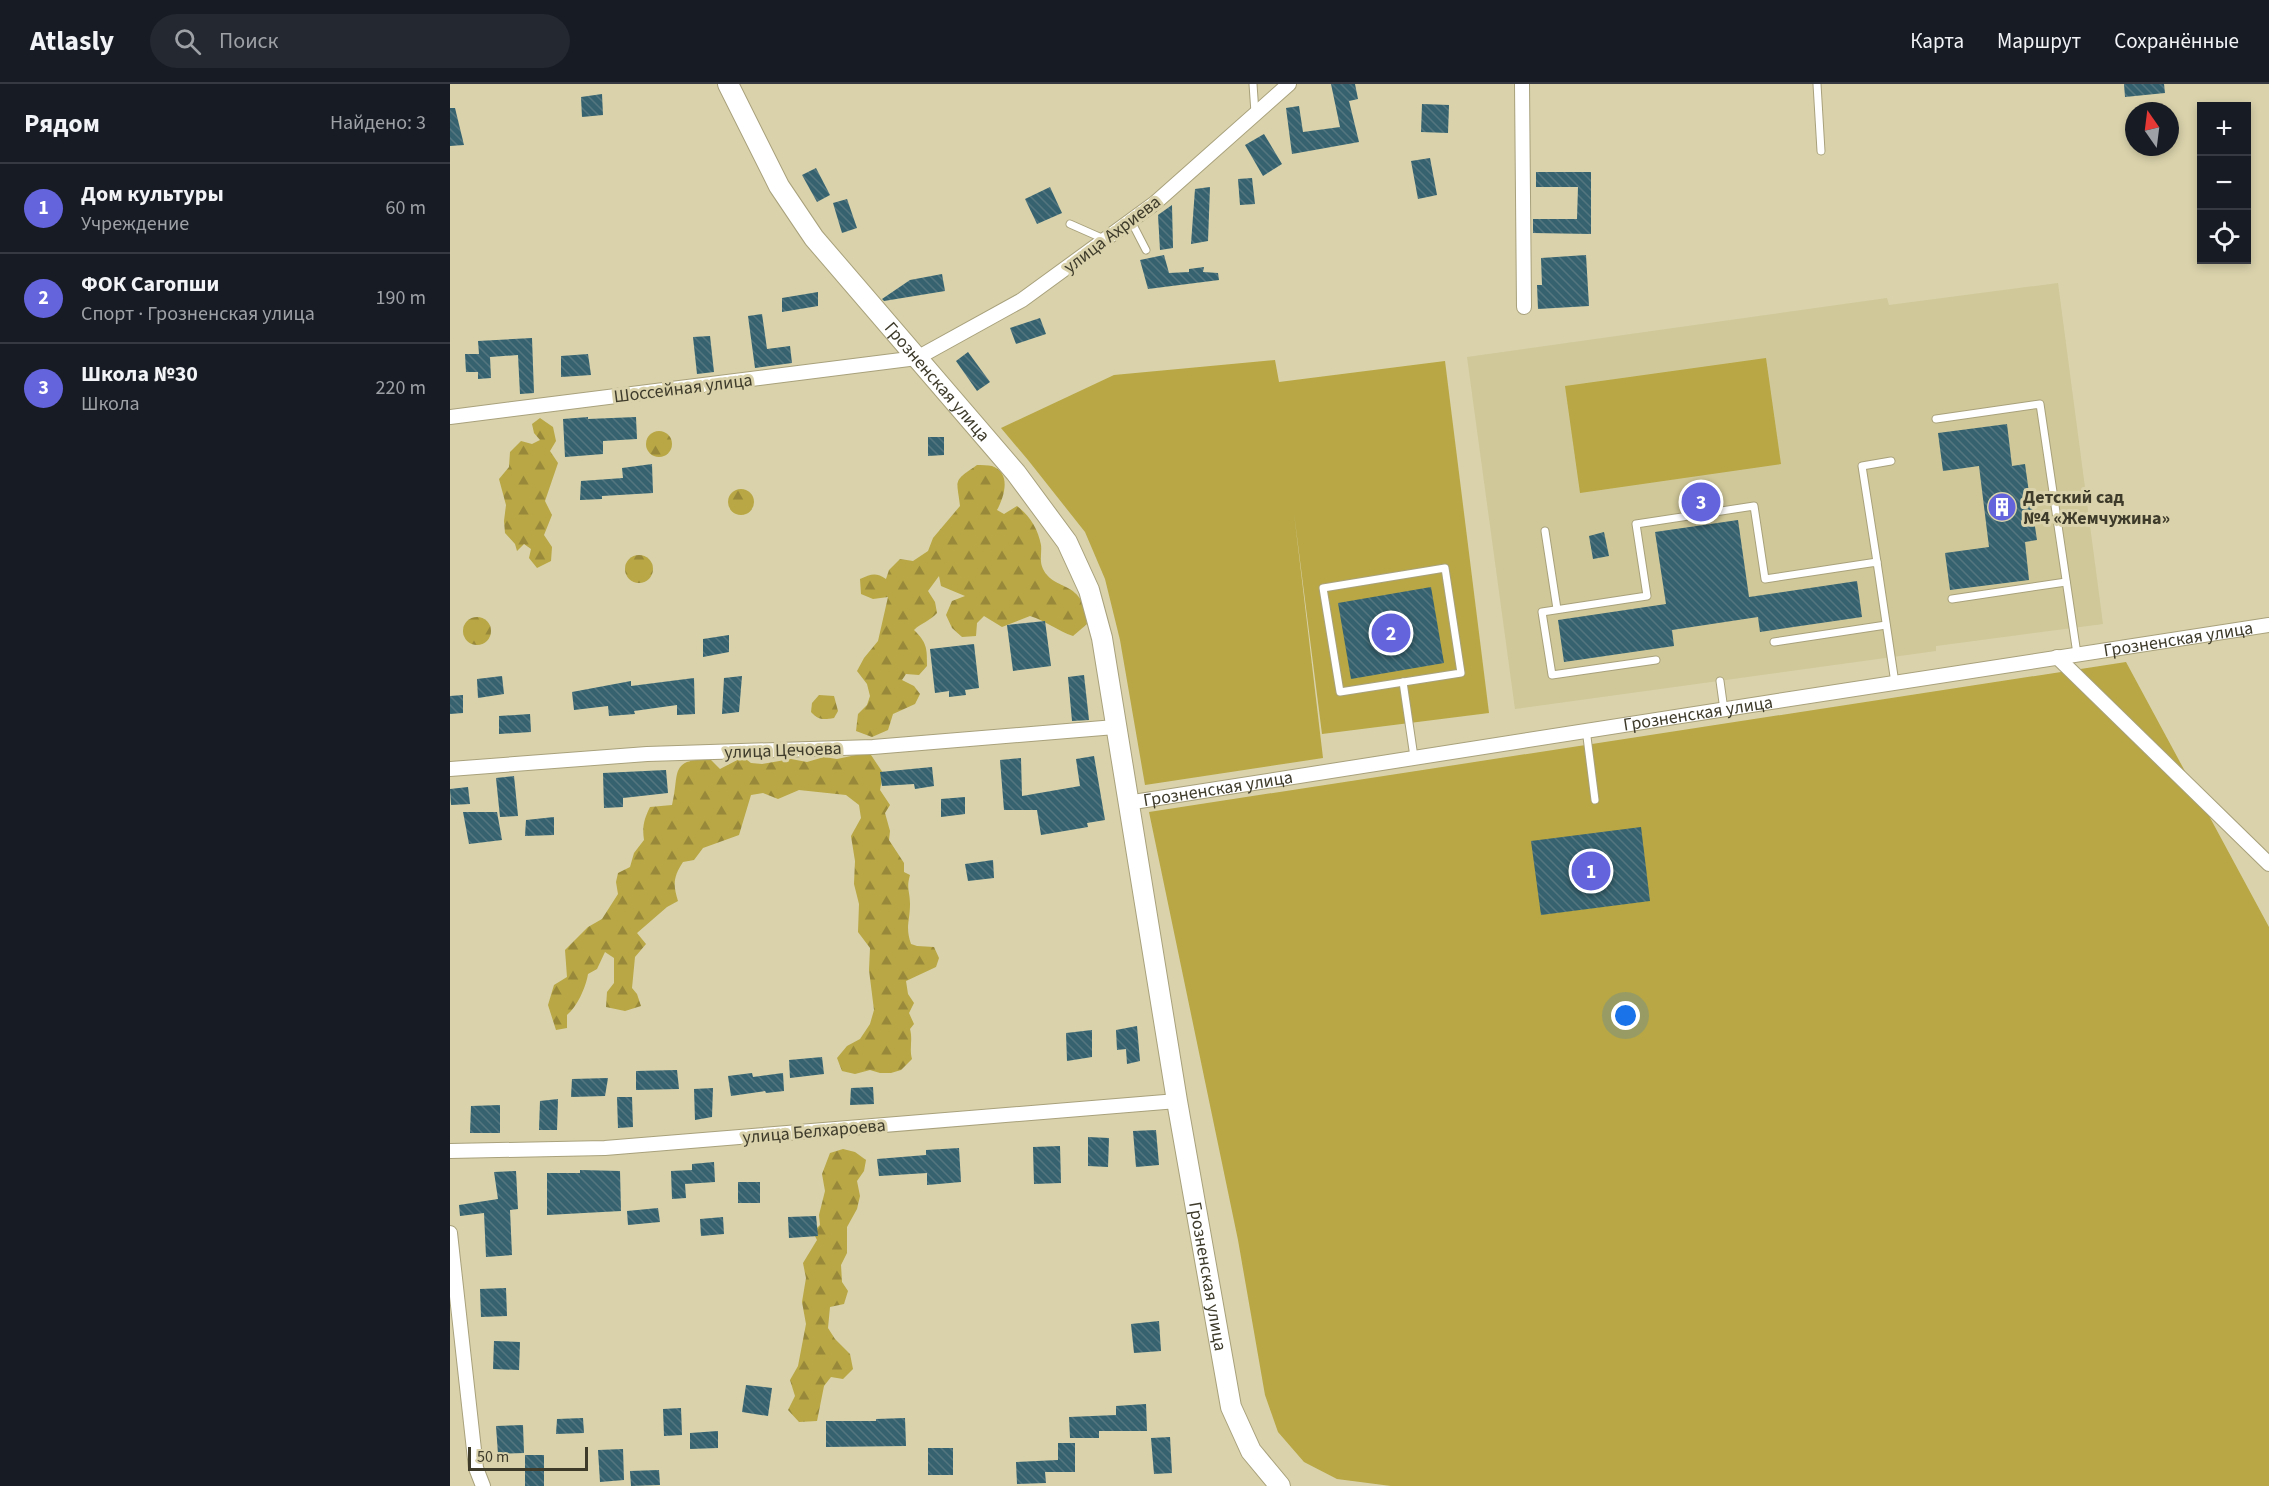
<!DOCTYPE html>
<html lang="ru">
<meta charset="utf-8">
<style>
body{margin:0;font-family:"Source Sans 3",sans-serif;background:#242831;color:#f1f3f6}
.controls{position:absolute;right:18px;top:18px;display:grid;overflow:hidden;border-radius:0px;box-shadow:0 3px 9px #0003}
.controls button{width:54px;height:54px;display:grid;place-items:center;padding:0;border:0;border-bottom:2px solid #363941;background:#171b24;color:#f1f3f6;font:30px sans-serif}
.compass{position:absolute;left:1675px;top:18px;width:54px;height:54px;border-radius:50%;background:#171b24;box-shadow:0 3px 9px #0003;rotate:346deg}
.scale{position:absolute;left:18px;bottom:15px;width:120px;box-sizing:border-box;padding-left:6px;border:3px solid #3e3b2b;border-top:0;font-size:16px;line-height:21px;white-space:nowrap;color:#3e3b2b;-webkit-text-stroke:4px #d9d2ab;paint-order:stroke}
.you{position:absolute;left:1176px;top:932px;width:21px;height:21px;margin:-15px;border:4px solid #fff;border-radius:50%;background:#1a73e8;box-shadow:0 0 0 9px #1a73e833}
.badge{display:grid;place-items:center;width:39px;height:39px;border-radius:50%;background:#6464dd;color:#fff;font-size:20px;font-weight:700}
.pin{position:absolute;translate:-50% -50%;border:3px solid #fff;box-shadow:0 2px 6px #0006}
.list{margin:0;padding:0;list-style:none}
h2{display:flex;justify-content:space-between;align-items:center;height:78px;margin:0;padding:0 24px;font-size:26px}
h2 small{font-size:20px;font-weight:400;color:#9ea1a6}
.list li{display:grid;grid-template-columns:39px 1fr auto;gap:18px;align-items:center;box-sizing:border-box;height:90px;padding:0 24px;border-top:2px solid #363941}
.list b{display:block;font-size:22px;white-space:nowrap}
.list p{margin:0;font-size:20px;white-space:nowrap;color:#9ea1a6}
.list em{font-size:20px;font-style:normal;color:#9ea1a6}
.icon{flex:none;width:33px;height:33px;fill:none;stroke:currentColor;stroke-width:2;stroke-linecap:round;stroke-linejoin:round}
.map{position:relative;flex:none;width:1819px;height:1402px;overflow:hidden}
header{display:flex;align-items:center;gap:36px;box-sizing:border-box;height:84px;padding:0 30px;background:#171b24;border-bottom:2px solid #363941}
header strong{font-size:28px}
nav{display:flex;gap:33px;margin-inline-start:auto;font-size:21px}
.search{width:420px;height:54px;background:#242831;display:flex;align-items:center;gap:15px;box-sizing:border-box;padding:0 21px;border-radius:33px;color:#9ea1a6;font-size:22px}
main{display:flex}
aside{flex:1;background:#171b24}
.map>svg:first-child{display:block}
.built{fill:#d0c899}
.grass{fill:#b8a744}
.forest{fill:url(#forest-firs)}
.building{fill:url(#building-back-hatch)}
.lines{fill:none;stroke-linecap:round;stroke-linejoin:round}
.lane-casing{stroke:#a8a17b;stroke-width:9}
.street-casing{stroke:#a8a17b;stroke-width:16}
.secondary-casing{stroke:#a8a17b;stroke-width:22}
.lane{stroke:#fff;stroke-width:7}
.street{stroke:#fff;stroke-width:14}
.secondary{stroke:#fff;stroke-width:20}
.labels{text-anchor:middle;stroke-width:6;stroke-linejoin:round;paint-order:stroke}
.street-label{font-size:18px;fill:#3e3b2b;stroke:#d9d2ab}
.poi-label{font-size:18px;font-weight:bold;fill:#3e3b2b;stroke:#d9d2ab;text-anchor:start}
</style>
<header>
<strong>Atlasly</strong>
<div class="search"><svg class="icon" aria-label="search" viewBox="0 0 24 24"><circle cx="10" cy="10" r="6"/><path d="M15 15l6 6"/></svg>Поиск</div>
<nav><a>Карта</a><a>Маршрут</a><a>Сохранённые</a></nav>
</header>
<main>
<aside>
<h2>Рядом<small>Найдено: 3</small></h2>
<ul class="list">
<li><span class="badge">1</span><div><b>Дом культуры</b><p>Учреждение</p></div><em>60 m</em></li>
<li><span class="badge">2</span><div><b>ФОК Сагопши</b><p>Спорт · Грозненская улица</p></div><em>190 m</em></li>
<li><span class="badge">3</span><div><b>Школа №30</b><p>Школа</p></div><em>220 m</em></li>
</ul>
</aside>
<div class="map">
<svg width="1819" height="1402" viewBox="0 0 1819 1402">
<defs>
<pattern id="forest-firs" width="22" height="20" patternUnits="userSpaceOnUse" patternTransform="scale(1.5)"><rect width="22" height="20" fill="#b8a744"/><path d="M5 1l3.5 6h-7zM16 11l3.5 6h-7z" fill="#978939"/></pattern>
<pattern id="building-back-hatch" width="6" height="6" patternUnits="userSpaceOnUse" patternTransform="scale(1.5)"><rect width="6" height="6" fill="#36626f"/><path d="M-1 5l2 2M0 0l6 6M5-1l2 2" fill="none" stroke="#53767f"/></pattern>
</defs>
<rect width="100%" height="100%" fill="#d9d2ab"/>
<polygon class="built" points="1608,199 1653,540 1486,562 1486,567 1065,625 1017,273 1437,214 1439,221"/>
<g class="grass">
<polygon points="1316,274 1331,380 1130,409 1115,302"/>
<polygon points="825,276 829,298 995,277 1039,629 872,650 844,429 873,674 695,701 670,556 655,495 635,448 578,376 551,344 664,291"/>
<polygon points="1676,578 1819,843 1819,1402 941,1402 887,1395 854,1378 828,1348 815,1311 788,1156 699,728"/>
</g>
<g class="forest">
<polygon points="90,334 103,343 106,357 100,367 108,379 95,417 102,431 94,451 102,463 101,477 87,484 79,474 81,465 74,460 67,467 65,460 55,449 54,437 56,421 49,395 59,383 60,368 71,357 82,360 90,356 84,349 82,340"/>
<circle cx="209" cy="360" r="13"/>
<path d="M527 381C531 381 538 381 542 382 562 389 554 413 547 426L554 430 567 422C580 432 588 445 591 461 592 469 589 477 593 485 604 508 635 495 637 540L623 552C608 547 596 537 580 532L552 543 534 532 527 539 526 552 512 553 502 544 496 531 502 517 515 512 491 502 489 492 478 507 485 518 487 529C480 537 471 539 464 546 477 559 477 564 477 582L469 591 456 590 452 596 464 602 470 610 465 620 443 630 438 646 422 653 406 647 408 630 417 621 420 612 417 600 407 587 414 574 428 557 438 513 423 515 411 510 410 495C421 490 426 488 436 495L439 486 450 475 463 477 478 467 483 454 510 422C507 395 502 398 527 381Z"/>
<circle cx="291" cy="418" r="13"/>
<circle cx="189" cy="485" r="14"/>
<circle cx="27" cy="547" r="14"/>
<path d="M369 611 384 612 388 627 384 634C373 636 368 636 361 628L362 619Z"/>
<path d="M406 671H421L433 689 430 706 440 721 435 729 440 747 439 756 454 779V788L460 791C456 805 460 807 460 820 460 837 455 843 461 860L467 862 484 863 489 874 486 883 456 897 458 910 464 919 459 929 464 940 460 945C463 956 459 965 462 975L451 986 441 989H430L420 986 405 990 392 987 387 974 397 962 410 955 420 940 424 926 419 886 420 864 408 848 409 820 404 800 405 777 401 752 411 734 409 721 396 711 349 706 328 715 313 709 301 711 289 751 253 764 244 776 233 778C223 793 223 801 228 817L217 823 187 849 196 860 185 873 182 904 187 910 191 922 175 927 156 923 157 908 164 899V874L155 868 147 885 138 890C136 903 127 923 117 931V944L106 946 98 921 104 901 117 893 115 866 138 843 152 835 168 810 166 798 168 789 180 783 184 769 194 756C192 743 194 735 200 723L222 721C230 690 218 674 261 676L270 685 293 673 301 679 312 680 341 675 357 678 374 673 387 675Z"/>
<polygon points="393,1065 405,1068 416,1076 414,1087 407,1097 410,1112 407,1125 397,1143 397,1169 391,1181 392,1198 398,1207 394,1220 380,1223 378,1244 385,1255 400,1270 403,1285 393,1295 381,1293 374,1302 367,1337 349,1338 338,1326 345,1312 340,1296 348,1282 356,1240 352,1218 356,1194 353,1179 367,1156 363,1148 370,1141 369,1131 375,1107 372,1090 380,1069"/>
</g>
<g class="building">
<polygon points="881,0 905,0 908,15 899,17 909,58 842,70 836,24 849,22 853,48 890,43"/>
<polygon points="1674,0 1714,0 1715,9 1675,13"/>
<polygon points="152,10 153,31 132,33 131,13"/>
<polygon points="972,20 999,21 998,49 971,48"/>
<polygon points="0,24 5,24 14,61 0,62"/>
<polygon points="814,50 832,80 813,92 795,61"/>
<polygon points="980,74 987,111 968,115 961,77"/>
<polygon points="366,84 380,111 367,118 352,91"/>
<polygon points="1086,88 1141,88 1141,150 1083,149 1083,135 1127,135 1128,103 1086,103"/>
<polygon points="802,94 805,120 790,121 788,95"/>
<polygon points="600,103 612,129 587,140 575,115"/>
<polygon points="760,103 758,157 741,160 745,105"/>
<polygon points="397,115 407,144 392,149 383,119"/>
<polygon points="722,121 723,164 710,166 708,131"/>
<polygon points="714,171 719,189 739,188 739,185 754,183 753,188 768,189 769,196 698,205 690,176"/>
<polygon points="1136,171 1139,222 1088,225 1087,201 1092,201 1091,174"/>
<polygon points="492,190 495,207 434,217 432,215 460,196"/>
<polygon points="368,208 368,222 332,228 332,214"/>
<polygon points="312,230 317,265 340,262 342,279 305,284 298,232"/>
<polygon points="590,234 596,250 566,260 560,244"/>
<polygon points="260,252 264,288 247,290 243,253"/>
<polygon points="82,254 84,309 70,310 68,271 40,273 41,294 28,295 28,288 16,288 15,270 29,270 28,257"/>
<polygon points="518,268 540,298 527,307 506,277"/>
<polygon points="138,270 141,291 111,293 111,272"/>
<polygon points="138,333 138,335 186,333 187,355 153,357 153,370 115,373 113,335"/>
<polygon points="1557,340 1562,382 1575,380 1581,423 1582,423 1587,456 1575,458 1579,496 1500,506 1495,469 1539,463 1529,382 1493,387 1488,349"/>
<polygon points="478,353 494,353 494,371 478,372"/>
<polygon points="202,380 203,409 152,412 152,415 130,416 131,397 173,394 172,384"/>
<polygon points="1288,436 1299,513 1407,497 1412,533 1310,548 1308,533 1222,546 1224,562 1114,578 1108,536 1216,520 1205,448"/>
<polygon points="1154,448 1159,472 1143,475 1139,452"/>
<polygon points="981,503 994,579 901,595 888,519"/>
<polygon points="595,537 601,582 563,587 557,541"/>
<polygon points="279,551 279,568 253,573 253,555"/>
<polygon points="524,560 529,604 515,606 516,611 499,613 499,607 485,609 480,565"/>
<polygon points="634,591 639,636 622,637 618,593"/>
<polygon points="52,592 54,610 28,614 27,595"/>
<polygon points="292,592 289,628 272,630 274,594"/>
<polygon points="244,594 245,630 227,631 227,621 184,627 185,630 159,632 158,622 124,626 122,608 181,597 181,602"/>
<polygon points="13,611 13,629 0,630 0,612"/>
<polygon points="80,630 81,648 49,650 49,632"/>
<polygon points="644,672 655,736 637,739 638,743 591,751 587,726 554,726 550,676 571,674 572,712 630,702 626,675"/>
<polygon points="482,683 484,702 465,705 464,700 432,702 430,688"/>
<polygon points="216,686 218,709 173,714 173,723 154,724 153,689"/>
<polygon points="64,692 68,732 50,733 46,694"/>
<polygon points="18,703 20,720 1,721 0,705"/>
<polygon points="515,713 515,730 491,733 491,715"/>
<polygon points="13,728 47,728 52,756 19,760"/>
<polygon points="104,733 104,751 75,752 76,736"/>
<polygon points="1191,743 1200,817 1091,831 1081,757"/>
<polygon points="543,776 544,794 518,797 515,780"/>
<polygon points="687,942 690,977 677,980 676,965 667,966 666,946"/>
<polygon points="642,946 642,973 617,977 616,949"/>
<polygon points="372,973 374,990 340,994 339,976"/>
<polygon points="227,986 229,1005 186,1006 186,987"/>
<polygon points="302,989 303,993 333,989 334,1007 316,1009 315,1007 281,1012 278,992"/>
<polygon points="158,994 155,1012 121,1013 122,995"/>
<polygon points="423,1003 424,1020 400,1021 401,1004"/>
<polygon points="263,1004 262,1033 245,1036 244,1005"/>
<polygon points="167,1013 182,1013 183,1043 168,1044"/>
<polygon points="108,1015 107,1046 89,1046 90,1017"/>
<polygon points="50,1021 50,1049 20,1049 21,1022"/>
<polygon points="706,1046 709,1081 686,1083 683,1047"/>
<polygon points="638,1053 659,1054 658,1083 638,1082"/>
<polygon points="610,1062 611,1099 584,1100 583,1063"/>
<polygon points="509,1064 511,1098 477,1101 477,1089 429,1092 427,1075 476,1071 476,1066"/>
<polygon points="264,1078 265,1098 235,1100 236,1114 222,1115 221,1087 242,1086 242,1080"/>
<polygon points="130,1086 170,1087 171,1127 97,1131 97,1089 130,1089"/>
<polygon points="66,1087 68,1125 60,1126 62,1171 36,1173 34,1129 10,1132 9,1121 48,1115 44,1088"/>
<rect x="288" y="1098" width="22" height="21"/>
<polygon points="208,1124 210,1138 178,1141 177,1127"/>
<polygon points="366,1132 368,1152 339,1154 338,1133"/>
<polygon points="273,1133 274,1150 251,1152 250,1135"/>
<polygon points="56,1204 57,1232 31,1233 30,1205"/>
<polygon points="709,1237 711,1267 684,1269 681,1240"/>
<polygon points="44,1257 70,1258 69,1286 43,1285"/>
<polygon points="296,1301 322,1304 318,1332 292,1328"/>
<polygon points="696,1320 697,1347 649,1347 649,1354 620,1354 619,1333 666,1331 666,1322"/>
<polygon points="231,1324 232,1351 214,1352 213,1325"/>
<polygon points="133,1334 134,1349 106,1350 107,1335"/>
<polygon points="455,1334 456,1362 376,1363 376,1337 426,1337 426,1335"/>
<polygon points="73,1341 74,1369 48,1370 46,1342"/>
<polygon points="268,1347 268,1364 240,1365 240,1349"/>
<polygon points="720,1353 722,1389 704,1390 701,1354"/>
<polygon points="608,1359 625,1359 625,1388 595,1388 596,1399 567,1400 566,1378 608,1376"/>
<rect x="478" y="1364" width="25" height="27"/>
<polygon points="173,1365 174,1396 150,1398 148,1366"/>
<rect x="75" y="1371" width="19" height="31"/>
<polygon points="209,1386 210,1401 181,1402 180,1387"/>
</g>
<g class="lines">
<g class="lane-casing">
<g id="lane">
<polyline points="803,0 805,29"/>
<polyline points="1367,0 1371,67"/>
<polyline points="681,137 696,166"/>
<polyline points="620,140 654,155"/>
<polyline points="1486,335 1590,320 1627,570"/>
<polyline points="1095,447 1107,525"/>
<polyline points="1427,478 1412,382 1441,377"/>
<polygon points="995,484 1011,589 890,608 873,504"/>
<polyline points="1502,515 1616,498"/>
<polyline points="1324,558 1436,541"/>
<polyline points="1206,576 1102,591 1092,528 1197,512 1186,440 1304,422 1315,495 1427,478 1445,599"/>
<polyline points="1270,597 1274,626"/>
<polyline points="953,598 964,673"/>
<polyline points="1136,645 1145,716"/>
</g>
</g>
<g class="street-casing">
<g id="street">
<polyline points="1072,0 1074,223"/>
<polyline points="0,333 467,274 572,216 705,119 839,0"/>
<polyline points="1607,573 1819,780"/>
<polyline points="0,685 197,670 423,663 665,643"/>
<path id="s1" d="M677 719C1058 658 1438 600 1819 541"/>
<polyline points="0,1067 155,1064 727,1017"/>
<polyline points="0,1149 26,1384 33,1402"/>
</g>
</g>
<g class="secondary-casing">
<g id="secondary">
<path id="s2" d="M278 0 329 102 364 154 566 389 617 458 639 506 652 554 727 1017 781 1323 801 1367 830 1402"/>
</g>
</g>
<use href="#lane" class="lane"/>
<use href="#street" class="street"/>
<use href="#secondary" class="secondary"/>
</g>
<defs>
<g id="building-disc" transform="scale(1.5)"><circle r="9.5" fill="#6464dd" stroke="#d9d2ab"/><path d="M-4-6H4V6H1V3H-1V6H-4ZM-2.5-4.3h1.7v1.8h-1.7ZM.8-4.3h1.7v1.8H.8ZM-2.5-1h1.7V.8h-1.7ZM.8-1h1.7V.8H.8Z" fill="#fff"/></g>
</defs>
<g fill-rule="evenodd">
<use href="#building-disc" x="1552" y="423"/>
</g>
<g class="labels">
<g class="street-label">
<text transform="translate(662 150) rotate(-37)" y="6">улица Ахриева</text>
<text dy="6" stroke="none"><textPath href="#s2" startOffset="366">Грозненская улица</textPath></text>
<text transform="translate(233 304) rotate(-7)" y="6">Шоссейная улица</text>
<text dy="6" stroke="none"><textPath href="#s1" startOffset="1064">Грозненская улица</textPath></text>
<text dy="6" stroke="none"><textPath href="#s1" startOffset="578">Грозненская улица</textPath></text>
<text transform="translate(333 666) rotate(-2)" y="6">улица Цечоева</text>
<text dy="6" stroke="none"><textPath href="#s1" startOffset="92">Грозненская улица</textPath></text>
<text transform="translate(364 1047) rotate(-5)" y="6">улица Белхароева</text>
<text dy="6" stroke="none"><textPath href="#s2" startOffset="1322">Грозненская улица</textPath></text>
</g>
<g class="poi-label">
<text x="1573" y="419">Детский сад<tspan x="1573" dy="21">№4 «Жемчужина»</tspan></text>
</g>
</g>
</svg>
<div class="controls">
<button>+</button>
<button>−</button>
<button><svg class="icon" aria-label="locate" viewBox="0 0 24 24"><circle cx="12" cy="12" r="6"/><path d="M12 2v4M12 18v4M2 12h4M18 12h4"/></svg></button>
</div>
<svg class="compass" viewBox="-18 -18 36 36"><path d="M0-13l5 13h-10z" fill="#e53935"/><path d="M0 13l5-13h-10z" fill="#9ea1a6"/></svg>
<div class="scale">50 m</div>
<div class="you"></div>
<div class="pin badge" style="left:1141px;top:787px">1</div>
<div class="pin badge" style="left:941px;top:549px">2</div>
<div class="pin badge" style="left:1251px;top:418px">3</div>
</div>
</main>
